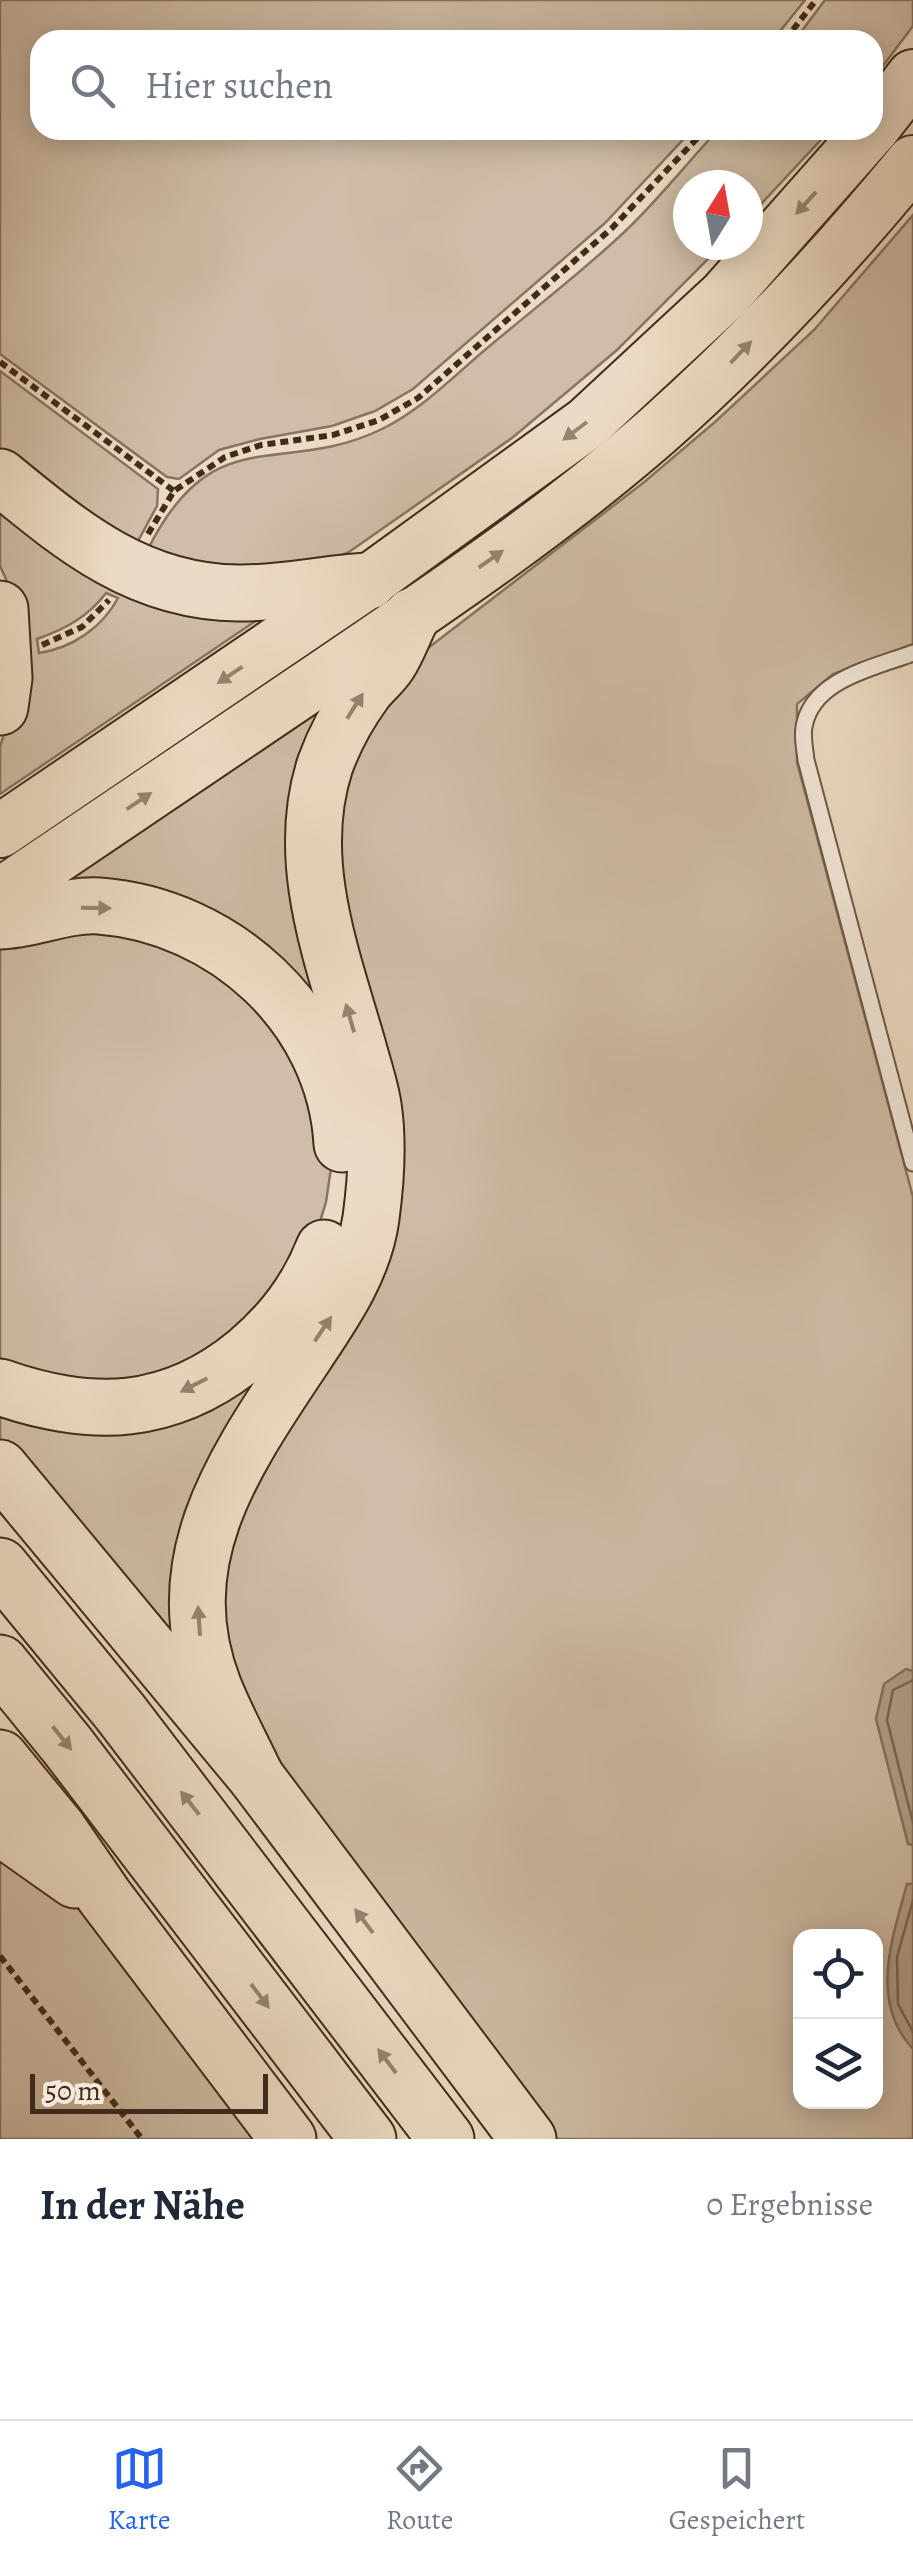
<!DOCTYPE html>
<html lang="de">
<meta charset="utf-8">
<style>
body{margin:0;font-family:Alegreya,serif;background:#f2f2f3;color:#1f2937}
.controls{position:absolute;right:30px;bottom:30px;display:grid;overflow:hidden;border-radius:20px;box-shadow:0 5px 25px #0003}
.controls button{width:90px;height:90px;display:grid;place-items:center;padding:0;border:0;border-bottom:2px solid #e0e1e3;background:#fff;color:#1f2937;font:50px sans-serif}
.compass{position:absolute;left:673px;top:170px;width:90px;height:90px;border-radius:50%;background:#fff;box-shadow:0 5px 25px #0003;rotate:11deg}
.scale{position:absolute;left:30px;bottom:25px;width:238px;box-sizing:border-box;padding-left:10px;border:5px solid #412c1b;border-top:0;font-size:28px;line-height:35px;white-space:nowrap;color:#412c1b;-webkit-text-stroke:8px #f3e8d9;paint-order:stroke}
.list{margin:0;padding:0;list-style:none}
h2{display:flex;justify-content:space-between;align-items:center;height:130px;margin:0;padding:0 40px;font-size:42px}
h2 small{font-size:32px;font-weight:400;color:#747a83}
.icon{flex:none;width:55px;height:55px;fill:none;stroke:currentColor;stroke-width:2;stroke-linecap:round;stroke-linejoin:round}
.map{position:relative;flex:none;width:913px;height:2139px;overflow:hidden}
.search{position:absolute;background:#fff;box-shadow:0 5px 25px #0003;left:30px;right:30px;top:30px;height:110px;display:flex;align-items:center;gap:25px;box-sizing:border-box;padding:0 35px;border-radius:30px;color:#747a83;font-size:38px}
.sheet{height:280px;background:#fff}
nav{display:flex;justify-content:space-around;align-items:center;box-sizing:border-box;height:140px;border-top:2px solid #e0e1e3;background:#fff;font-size:28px;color:#747a83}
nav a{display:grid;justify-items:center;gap:5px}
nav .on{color:#2563eb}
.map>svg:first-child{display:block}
.grass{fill:#cfbda7;stroke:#887461;stroke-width:2.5;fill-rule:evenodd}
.water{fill:#b2a08b;stroke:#85725e;stroke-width:2.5}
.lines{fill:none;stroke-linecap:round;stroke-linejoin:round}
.shore{stroke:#7a6653;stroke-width:2.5}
.service-casing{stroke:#6c5845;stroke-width:19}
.trunk-casing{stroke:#412c1b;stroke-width:56}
.motorway-casing{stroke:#412c1b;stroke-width:59}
.path{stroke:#412c1b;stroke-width:6;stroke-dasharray:8 5;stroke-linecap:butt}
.service{stroke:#f3e8d9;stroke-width:15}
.trunk{stroke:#ecdbc4;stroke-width:52}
.motorway{stroke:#ecdbc4;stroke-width:55}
.oneway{fill:#968470}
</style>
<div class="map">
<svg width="913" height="2139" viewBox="0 0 913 2139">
<rect width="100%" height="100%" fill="#ecdbc4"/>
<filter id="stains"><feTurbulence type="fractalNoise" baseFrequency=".002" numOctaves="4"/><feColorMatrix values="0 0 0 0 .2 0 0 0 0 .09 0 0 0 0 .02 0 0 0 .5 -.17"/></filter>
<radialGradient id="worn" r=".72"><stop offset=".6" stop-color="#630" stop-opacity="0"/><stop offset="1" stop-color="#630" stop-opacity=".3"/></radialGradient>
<g class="grass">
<polygon points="0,0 805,0 773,40 40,40 40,130 692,130 605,223 413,389 375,411 332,426 260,439 219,450 179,479 167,477 0,354"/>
<polygon points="825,0 913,0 913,26 873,79 873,40 795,40"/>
<path d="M718 130H830L748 218V185H688V245H722L617 350 512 438 349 552 312 568 185 576 0 462V371L158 489 157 506 137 543 148 549C215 416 282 479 384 428 422 409 454 376 486 349 531 311 577 276 620 236 655 204 685 165 718 130Z"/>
<path d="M913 215V644L833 674 797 704V762L913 1197V2139H548L256 1736 226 1671 217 1546 371 1270 328 816 398 671 643 483 715 422 814 330ZM800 1936H876V2102H800Z"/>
<path d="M0 494 269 612 0 794V747L9 718 10 588 0 566ZM106 593 118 598C102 628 72 648 39 653L37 639C65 629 88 617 106 593Z"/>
<path d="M330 704C317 755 296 807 301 860 310 983 388 1097 359 1223 348 1270 322 1311 295 1350 242 1428 177 1511 187 1611 190 1644 200 1675 209 1706L122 1606 0 1455V1401C75 1425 157 1422 225 1380 477 1221 329 854 40 899Z"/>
<polygon points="140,923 292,1029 331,1168 326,1202 315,1238 256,1327 123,1391 0,1374 0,939"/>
<polygon points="0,1844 51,1879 97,1929 263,2139 0,2139"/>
</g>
<g class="water">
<polygon points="906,1669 913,1671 913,1845 908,1844 876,1719 884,1684"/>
<path d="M907 1884H913V2049C869 2002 892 1939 907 1884Z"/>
</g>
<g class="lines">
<g class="shore">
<polyline points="913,1680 893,1690 887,1720 913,1823"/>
<polyline points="913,1900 897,1957 898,2004 913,2032"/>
</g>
<g class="service-casing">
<path id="service" d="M913 653C874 668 812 679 804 727 802 737 805 750 806 760L913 1163"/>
</g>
<g class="trunk-casing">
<g id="trunk">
<polyline points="873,128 913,76"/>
<polyline points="0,831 369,581 587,423 725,295 871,130"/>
<path d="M0 895C111 820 222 745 333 670 444 595 556 519 657 431 750 349 835 257 913 162"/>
</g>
</g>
<g class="motorway-casing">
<g id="motorway">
<path d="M0 477C73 537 139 592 238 593 281 594 325 583 369 581"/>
<polyline points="0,609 4,678 0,707"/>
<path d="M0 921C33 920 65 904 99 906 223 915 335 1015 342 1144"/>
<path d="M0 1387C39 1401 87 1411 129 1406 216 1396 293 1327 324 1248"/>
<polyline points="0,1468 256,1777 528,2139"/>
<polyline points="0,1566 120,1712 446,2139"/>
<polyline points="0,1663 67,1745 368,2139"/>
<polyline points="0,1758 59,1830 105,1897 288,2139"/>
<path d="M256 1777C242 1747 226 1718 214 1688 163 1558 238 1457 306 1354 334 1312 364 1269 371 1218 376 1181 379 1143 373 1105 370 1086 363 1066 358 1047 332 956 294 860 325 765 334 740 348 714 364 692 371 682 382 674 389 663 398 649 404 631 412 616"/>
<polyline points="0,1827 75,1880"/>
</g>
</g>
<g class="path">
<polyline points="785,40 816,0"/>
<polyline points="0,362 174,491"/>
<polyline points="148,534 174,491 225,457 261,445 333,435 379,420 418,398 612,228 705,130"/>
<polyline points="42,645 82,627 109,600"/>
<polyline points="0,1956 142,2139"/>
</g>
<use href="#service" class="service"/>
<use href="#trunk" class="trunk"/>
<use href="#motorway" class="motorway"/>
</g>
<defs><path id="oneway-solid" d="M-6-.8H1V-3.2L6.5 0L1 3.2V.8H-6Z" transform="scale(2.5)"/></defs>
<g class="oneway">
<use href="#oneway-solid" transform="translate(806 203) rotate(132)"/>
<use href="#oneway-solid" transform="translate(741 352) rotate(-46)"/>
<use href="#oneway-solid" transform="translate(575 431) rotate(143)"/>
<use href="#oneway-solid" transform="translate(491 559) rotate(-35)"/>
<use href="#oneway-solid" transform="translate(230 675) rotate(146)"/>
<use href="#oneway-solid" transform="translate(355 706) rotate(-58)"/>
<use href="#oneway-solid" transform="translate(139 801) rotate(-34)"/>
<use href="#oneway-solid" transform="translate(96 908) rotate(1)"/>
<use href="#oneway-solid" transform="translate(350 1018) rotate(-106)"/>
<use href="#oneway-solid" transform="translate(323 1329) rotate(-56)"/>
<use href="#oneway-solid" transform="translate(194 1385) rotate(153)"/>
<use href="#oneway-solid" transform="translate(199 1621) rotate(-94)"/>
<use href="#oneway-solid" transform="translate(62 1738) rotate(51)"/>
<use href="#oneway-solid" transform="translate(190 1803) rotate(-128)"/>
<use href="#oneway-solid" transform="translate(364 1921) rotate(-127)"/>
<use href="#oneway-solid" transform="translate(260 1996) rotate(53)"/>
<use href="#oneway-solid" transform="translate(387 2061) rotate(-127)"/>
</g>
<rect width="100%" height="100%" filter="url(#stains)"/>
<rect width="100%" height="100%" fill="url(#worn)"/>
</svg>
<div class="controls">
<button><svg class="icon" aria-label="locate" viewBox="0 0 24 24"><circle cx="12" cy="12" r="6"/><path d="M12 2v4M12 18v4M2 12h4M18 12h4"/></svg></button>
<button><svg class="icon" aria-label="layers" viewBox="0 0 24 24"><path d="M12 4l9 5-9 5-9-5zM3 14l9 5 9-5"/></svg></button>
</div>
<svg class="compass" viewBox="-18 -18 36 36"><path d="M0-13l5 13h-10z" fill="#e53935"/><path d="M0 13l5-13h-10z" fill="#747a83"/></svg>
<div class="scale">50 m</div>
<div class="search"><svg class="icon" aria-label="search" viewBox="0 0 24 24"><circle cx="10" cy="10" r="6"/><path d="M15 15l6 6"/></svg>Hier suchen</div>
</div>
<section class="sheet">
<h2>In der Nähe<small>0 Ergebnisse</small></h2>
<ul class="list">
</ul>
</section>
<nav>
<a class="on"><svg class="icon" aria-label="map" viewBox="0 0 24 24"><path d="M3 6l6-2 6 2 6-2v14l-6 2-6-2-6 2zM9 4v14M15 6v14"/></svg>Karte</a>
<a><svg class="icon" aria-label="directions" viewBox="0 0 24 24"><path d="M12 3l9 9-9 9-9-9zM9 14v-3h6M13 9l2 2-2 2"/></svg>Route</a>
<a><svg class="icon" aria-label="saved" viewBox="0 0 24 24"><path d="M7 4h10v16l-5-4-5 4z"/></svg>Gespeichert</a>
</nav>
